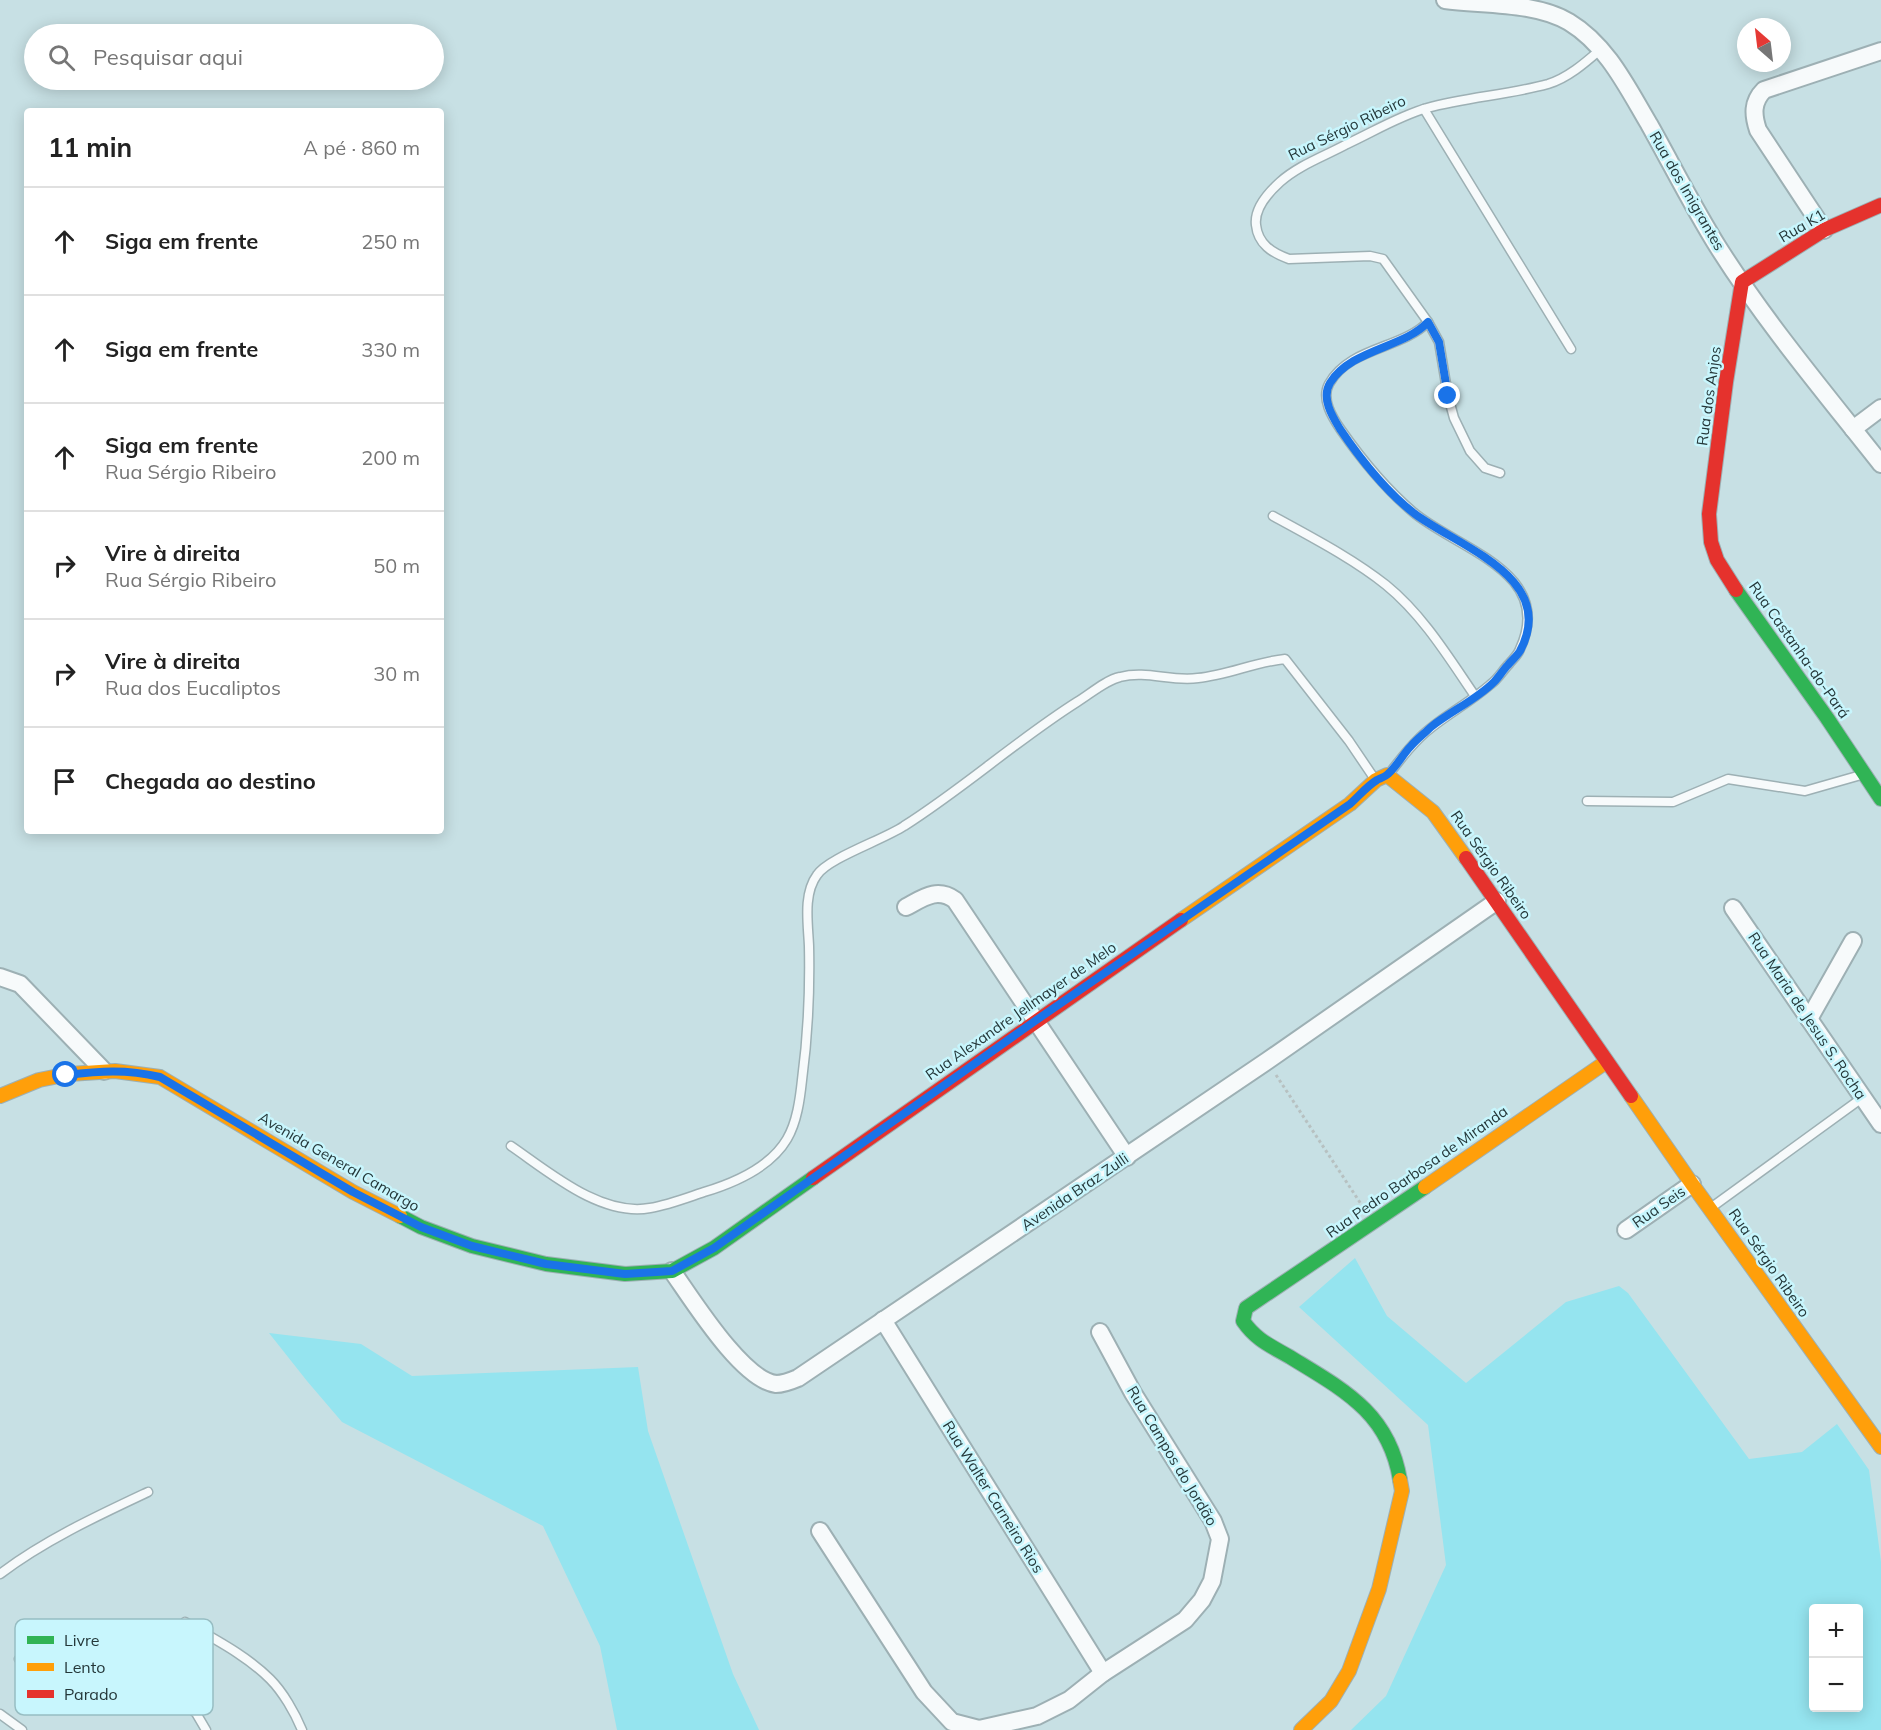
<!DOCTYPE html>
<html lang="pt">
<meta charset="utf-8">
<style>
body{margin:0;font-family:Mulish,sans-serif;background:#f6f6f6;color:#222}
.controls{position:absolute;right:18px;bottom:18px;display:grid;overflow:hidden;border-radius:6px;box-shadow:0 3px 15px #0003}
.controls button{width:54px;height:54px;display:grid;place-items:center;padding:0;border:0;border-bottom:2px solid #e0e0e0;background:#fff;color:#222;font:30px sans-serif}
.compass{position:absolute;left:1737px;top:18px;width:54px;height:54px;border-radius:50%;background:#fff;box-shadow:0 3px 15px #0003;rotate:332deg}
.stop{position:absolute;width:18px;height:18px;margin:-14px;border:4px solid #1a73e8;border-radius:50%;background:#fff}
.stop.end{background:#1a73e8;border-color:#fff;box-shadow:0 2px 6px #0008}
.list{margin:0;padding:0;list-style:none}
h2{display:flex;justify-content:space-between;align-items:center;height:78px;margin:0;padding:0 24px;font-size:26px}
h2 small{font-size:20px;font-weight:400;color:#767676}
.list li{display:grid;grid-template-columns:39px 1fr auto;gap:18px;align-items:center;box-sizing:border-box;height:108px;padding:0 24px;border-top:2px solid #e0e0e0}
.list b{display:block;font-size:22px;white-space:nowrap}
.list p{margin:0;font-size:20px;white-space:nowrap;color:#767676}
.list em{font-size:20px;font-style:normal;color:#767676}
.icon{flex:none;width:33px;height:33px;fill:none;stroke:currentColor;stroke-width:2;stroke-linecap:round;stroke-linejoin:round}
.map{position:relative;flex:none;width:1881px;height:1730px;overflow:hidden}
.search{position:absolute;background:#fff;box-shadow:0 3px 15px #0003;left:24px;top:24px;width:420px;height:66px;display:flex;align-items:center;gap:15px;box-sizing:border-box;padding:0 21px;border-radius:33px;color:#767676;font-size:22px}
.panel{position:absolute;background:#fff;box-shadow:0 3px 15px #0003;left:24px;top:108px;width:420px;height:726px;border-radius:6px}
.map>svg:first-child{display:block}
.green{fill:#95e4ef;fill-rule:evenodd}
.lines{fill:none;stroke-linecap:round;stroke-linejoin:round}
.lane-casing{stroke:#9db0b4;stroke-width:11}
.street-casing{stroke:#9db0b4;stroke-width:20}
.fast-casing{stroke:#9db0b4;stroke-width:16}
.slow-casing{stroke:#9db0b4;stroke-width:16}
.jam-casing{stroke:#9db0b4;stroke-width:16}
.path{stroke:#b7c1c1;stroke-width:3;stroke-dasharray:3 3;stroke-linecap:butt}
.lane{stroke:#f7fafb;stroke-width:8}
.street{stroke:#f7fafb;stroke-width:16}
.fast{stroke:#30b455;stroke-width:14}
.slow{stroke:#ff9f0a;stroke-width:14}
.jam{stroke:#e5322d;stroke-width:14}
.route{stroke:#1a73e8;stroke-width:8}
.labels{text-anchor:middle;stroke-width:5;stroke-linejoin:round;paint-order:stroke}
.street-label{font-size:15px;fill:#243739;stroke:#c8f6fd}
.key{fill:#c8f6fd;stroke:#97bdc2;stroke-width:1.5}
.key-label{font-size:16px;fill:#243739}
</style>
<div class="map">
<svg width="1881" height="1730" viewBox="0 0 1881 1730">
<rect width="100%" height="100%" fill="#c7e0e4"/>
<g class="green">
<path d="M1355 1258 1387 1316 1466 1383 1566 1302 1619 1286 1628 1293 1749 1459 1802 1452 1837 1424 1869 1470 1881 1562V1730H1351L1386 1696 1446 1565 1428 1425 1299 1307ZM1814 1608H1858V1708H1814Z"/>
<polygon points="269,1333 361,1344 412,1376 638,1367 648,1431 733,1674 759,1730 617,1730 600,1646 543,1526 342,1422 307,1381"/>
</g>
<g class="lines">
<g class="lane-casing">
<g id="lane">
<polyline points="1424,109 1571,349"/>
<path d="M1500 473 1485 468 1470 451 1454 418 1448 396 1439 342 1428 322 1383 259 1370 256 1289 259C1272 253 1258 244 1256 225 1254 209 1269 192 1280 182 1299 165 1325 156 1347 144 1373 132 1399 116 1427 108 1467 97 1508 95 1548 84 1568 78 1586 62 1601 49"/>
<path d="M1273 516C1311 537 1352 558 1386 585 1423 615 1449 658 1475 696"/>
<path d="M1389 774C1402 757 1415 740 1432 727 1451 712 1473 700 1491 684 1498 679 1503 670 1509 664 1513 659 1518 655 1520 649 1556 572 1457 549 1413 512 1385 488 1362 460 1341 430 1332 417 1321 399 1329 384 1349 347 1402 349 1428 322"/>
<polyline points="1587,801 1673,802 1728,779 1805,791 1861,775"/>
<path d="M511 1146C549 1172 601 1217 650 1208 668 1205 686 1198 704 1192 734 1183 770 1168 787 1139 797 1122 800 1099 802 1080 808 1035 810 991 809 946 808 923 803 894 817 875 828 858 883 840 904 826 964 788 1017 740 1077 702 1090 694 1106 680 1120 677 1147 670 1171 682 1198 678 1228 675 1255 662 1285 659L1349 741 1374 778"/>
<polyline points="1712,1207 1862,1098"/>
<path d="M0 1574C45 1540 97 1516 148 1492"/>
<path d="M185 1622C214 1639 246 1655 270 1679 283 1692 295 1713 302 1730"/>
<polyline points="19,1659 187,1706 196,1713 206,1730"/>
<polyline points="0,1714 22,1730"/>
</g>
</g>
<g class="street-casing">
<g id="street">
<path d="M1445 0C1483 5 1536 2 1569 22 1607 45 1627 87 1649 124 1672 165 1693 207 1718 247 1766 323 1825 393 1881 464"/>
<path d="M1824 230 1758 130C1753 115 1752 102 1764 90L1881 51"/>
<polyline points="1853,429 1881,408"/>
<path d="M906 907C923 898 937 887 955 900L1127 1157"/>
<polyline points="1733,908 1881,1124"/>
<polyline points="0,977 20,984 104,1071"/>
<polyline points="1809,1019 1853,941"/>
<polyline points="1626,1230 1692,1184"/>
<path d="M672 1271C692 1299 742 1380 776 1384 784 1384 791 1381 798 1378L1267 1061 1497 901"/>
<polyline points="883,1320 1103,1673"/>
<polyline points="820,1531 924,1692 952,1722 979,1729 1037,1716 1069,1700 1103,1673 1185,1620 1202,1600 1212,1581 1220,1539 1213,1521 1133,1393 1100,1332"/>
</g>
</g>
<g class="fast-casing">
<g id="fast">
<polyline points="1736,590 1827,718 1881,799"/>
<polyline points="400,1216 421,1227 472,1246 546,1264 625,1274 672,1271 714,1248 813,1178"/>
<path d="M1400 1480C1389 1413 1344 1390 1290 1357 1271 1346 1256 1340 1243 1321L1246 1308 1425 1187"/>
</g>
</g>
<g class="slow-casing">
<g id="slow">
<polyline points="1181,920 1350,804 1376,780 1387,775 1433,812 1466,858"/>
<polyline points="0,1096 39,1080 69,1074 115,1071 160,1077 353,1192 400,1216"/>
<polyline points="1631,1096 1692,1184 1881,1447"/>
<polyline points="1425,1187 1606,1062"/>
<polyline points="1301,1730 1331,1701 1349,1671 1379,1589 1402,1491 1400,1480"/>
</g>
</g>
<g class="jam-casing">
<g id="jam">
<polyline points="1736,590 1717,560 1711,542 1709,514 1726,382 1742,282 1824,230 1881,205"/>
<polyline points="1466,858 1631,1096"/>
<polyline points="813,1178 1181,920"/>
</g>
</g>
<polyline class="path" points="1276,1075 1363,1207"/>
<use href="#lane" class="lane"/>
<use href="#street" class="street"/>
<use href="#fast" class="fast"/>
<use href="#slow" class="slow"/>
<use href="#jam" class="jam"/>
</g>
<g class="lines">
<path class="route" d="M66 1075C100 1071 126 1069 160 1077L353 1192 421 1227 472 1246 546 1264 625 1274 672 1271 714 1248 1035 1021 1350 804C1358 797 1367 786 1377 780 1381 778 1385 777 1388 774 1397 766 1403 754 1411 746 1417 739 1425 733 1431 727 1451 711 1476 700 1494 682 1499 677 1503 670 1508 665 1512 660 1517 656 1520 651 1559 578 1459 547 1415 514 1385 491 1361 460 1340 429 1332 416 1321 398 1330 383 1351 349 1404 348 1428 322L1439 342 1448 396"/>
</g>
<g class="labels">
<g class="street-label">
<text transform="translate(1347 128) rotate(-26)" y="5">Rua Sérgio Ribeiro</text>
<text transform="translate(1687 191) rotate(60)" y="5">Rua dos Imigrantes</text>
<text transform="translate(1802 226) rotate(-30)" y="5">Rua K1</text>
<text transform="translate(1709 396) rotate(-82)" y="5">Rua dos Anjos</text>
<text transform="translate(1799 650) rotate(55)" y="5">Rua Castanha-do-Pará</text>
<text transform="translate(1491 865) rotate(55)" y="5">Rua Sérgio Ribeiro</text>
<text transform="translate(1021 1011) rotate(-35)" y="5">Rua Alexandre Jellmayer de Melo</text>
<text transform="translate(1807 1016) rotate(56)" y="5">Rua Maria de Jesus S. Rocha</text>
<text transform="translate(339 1162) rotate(30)" y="5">Avenida General Camargo</text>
<text transform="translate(1417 1172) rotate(-35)" y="5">Rua Pedro Barbosa de Miranda</text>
<text transform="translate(1075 1192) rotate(-34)" y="5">Avenida Braz Zulli</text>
<text transform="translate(1659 1207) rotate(-35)" y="5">Rua Seis</text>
<text transform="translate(1769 1263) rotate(55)" y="5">Rua Sérgio Ribeiro</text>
<text transform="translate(1172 1456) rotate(59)" y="5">Rua Campos do Jordão</text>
<text transform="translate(993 1497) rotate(58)" y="5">Rua Walter Carneiro Rios</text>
</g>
</g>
<rect x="15" y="1619" width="198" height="96" rx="9" class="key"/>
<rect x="27" y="1636" width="27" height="8" fill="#30b455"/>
<rect x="27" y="1663" width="27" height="8" fill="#ff9f0a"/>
<rect x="27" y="1690" width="27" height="8" fill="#e5322d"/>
<g class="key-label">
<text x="64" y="1646">Livre</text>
<text x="64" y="1673">Lento</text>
<text x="64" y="1700">Parado</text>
</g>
</svg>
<div class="controls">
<button>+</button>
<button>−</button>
</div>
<svg class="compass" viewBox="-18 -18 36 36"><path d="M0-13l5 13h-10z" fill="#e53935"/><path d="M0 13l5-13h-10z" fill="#767676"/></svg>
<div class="stop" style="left:66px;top:1075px"></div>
<div class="stop end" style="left:1448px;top:396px"></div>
<div class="search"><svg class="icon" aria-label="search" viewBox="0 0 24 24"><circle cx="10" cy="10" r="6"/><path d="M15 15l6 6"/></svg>Pesquisar aqui</div>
<section class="panel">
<h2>11 min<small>A pé · 860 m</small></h2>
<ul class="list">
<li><svg class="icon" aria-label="ahead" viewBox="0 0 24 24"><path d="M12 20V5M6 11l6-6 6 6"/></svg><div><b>Siga em frente</b></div><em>250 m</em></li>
<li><svg class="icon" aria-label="ahead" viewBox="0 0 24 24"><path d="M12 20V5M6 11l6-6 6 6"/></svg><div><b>Siga em frente</b></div><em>330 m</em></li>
<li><svg class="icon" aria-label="ahead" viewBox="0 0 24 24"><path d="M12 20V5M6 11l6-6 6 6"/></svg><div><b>Siga em frente</b><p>Rua Sérgio Ribeiro</p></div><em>200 m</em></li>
<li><svg class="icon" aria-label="right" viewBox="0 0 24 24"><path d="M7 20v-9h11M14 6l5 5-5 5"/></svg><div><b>Vire à direita</b><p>Rua Sérgio Ribeiro</p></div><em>50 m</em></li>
<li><svg class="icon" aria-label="right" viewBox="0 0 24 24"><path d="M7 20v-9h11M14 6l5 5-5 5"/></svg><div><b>Vire à direita</b><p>Rua dos Eucaliptos</p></div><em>30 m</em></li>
<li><svg class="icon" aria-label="arrive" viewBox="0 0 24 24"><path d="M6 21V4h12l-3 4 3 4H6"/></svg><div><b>Chegada ao destino</b></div></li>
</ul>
</section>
</div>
